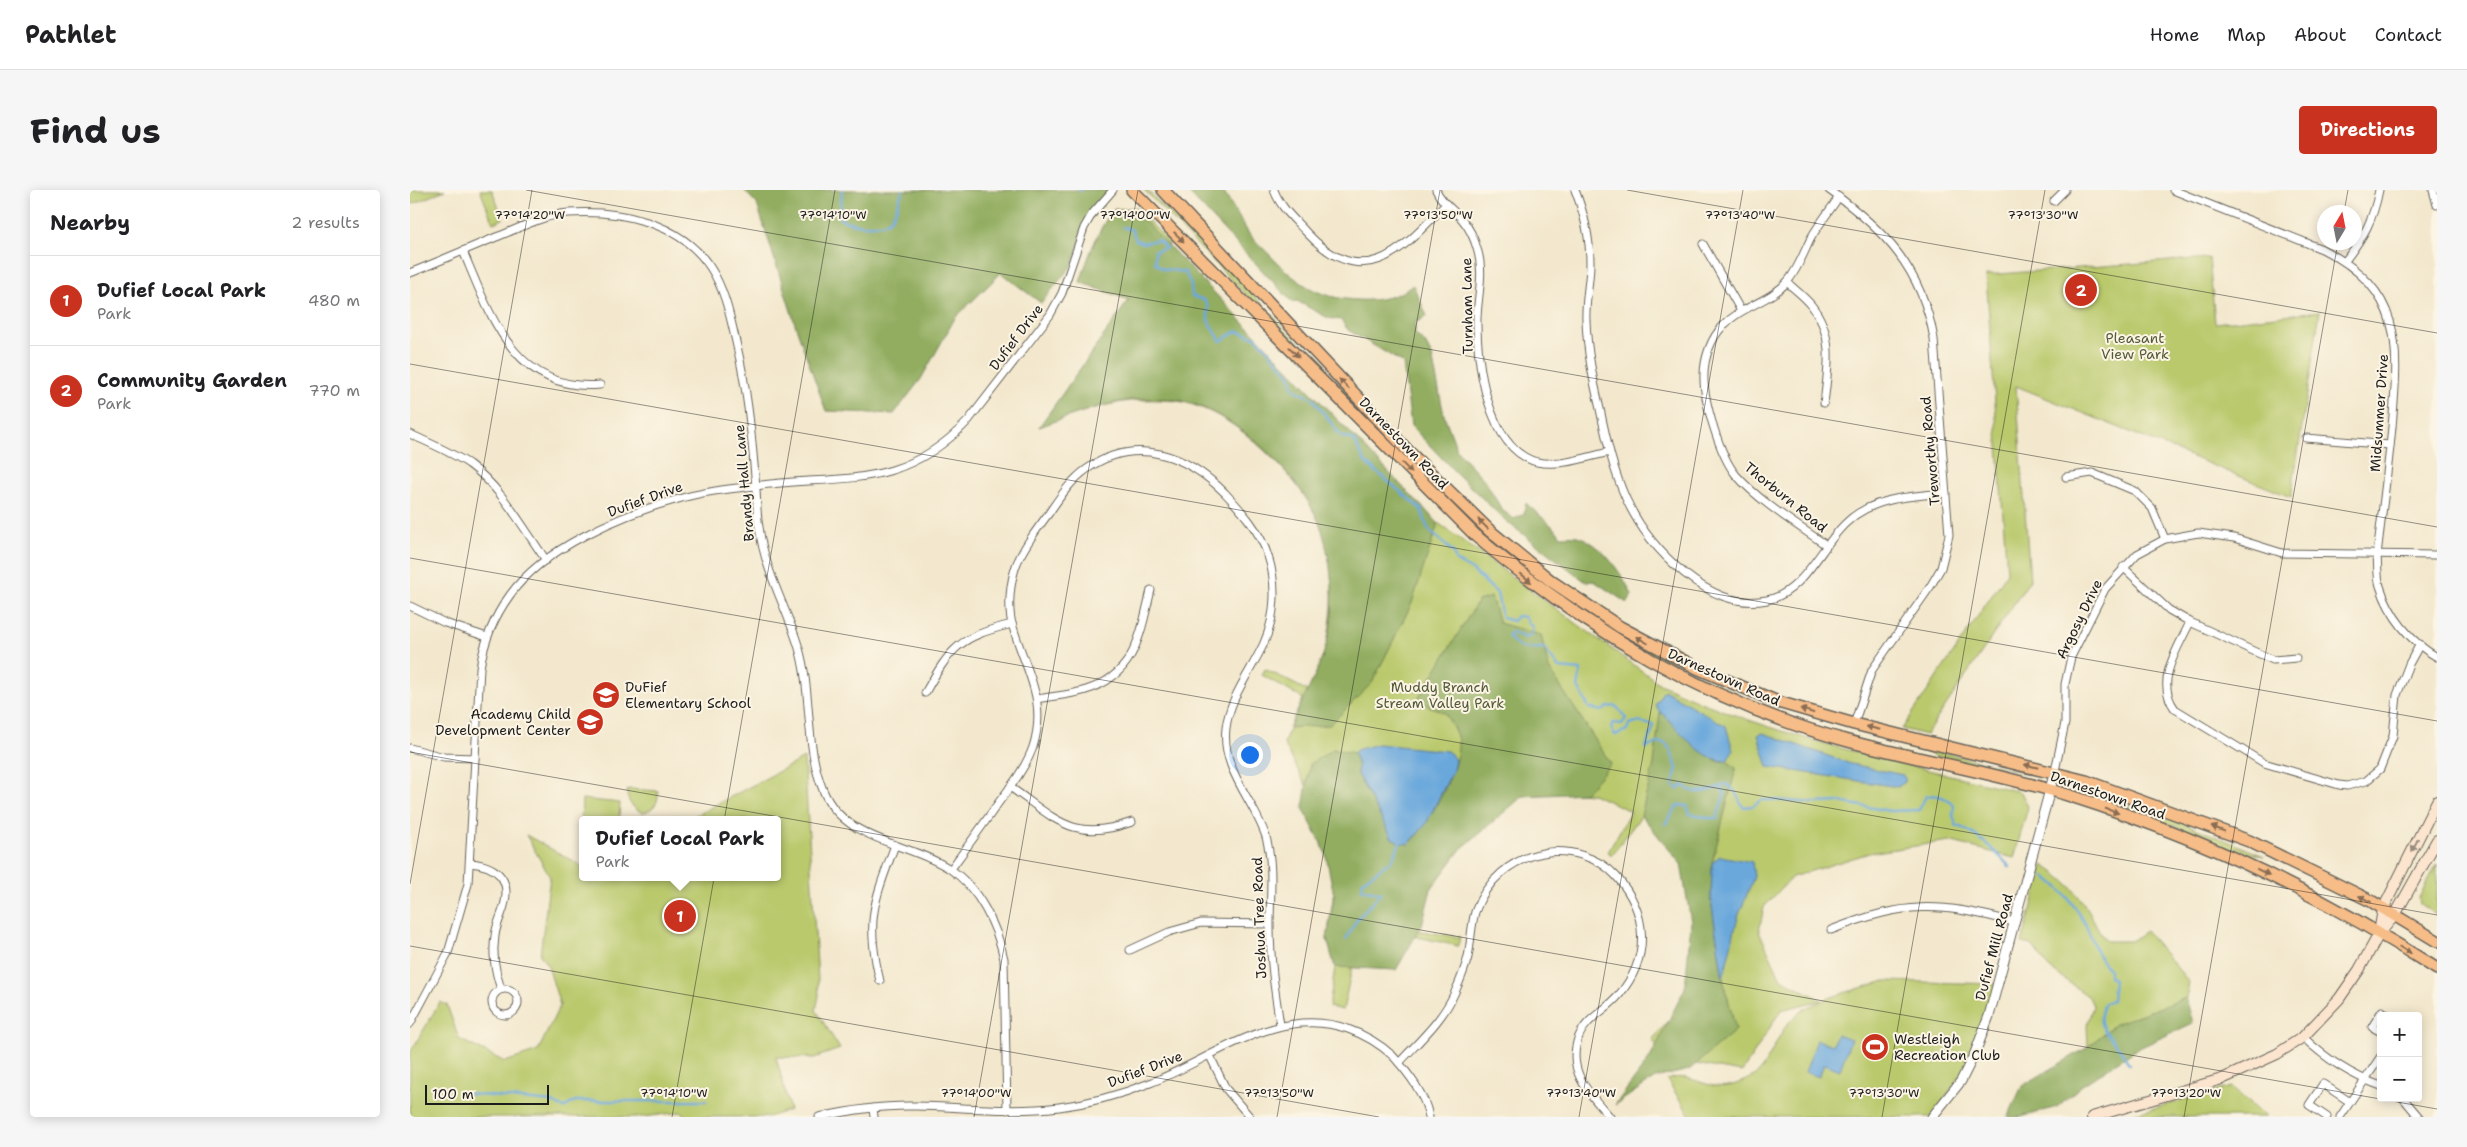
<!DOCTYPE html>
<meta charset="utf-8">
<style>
body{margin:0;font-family:"Shantell Sans",sans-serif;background:#f6f6f6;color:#202124}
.controls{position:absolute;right:15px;bottom:15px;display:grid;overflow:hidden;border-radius:5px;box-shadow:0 2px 12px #0003}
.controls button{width:45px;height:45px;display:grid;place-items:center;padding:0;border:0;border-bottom:1px solid #e0e0e0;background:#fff;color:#202124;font:25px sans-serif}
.compass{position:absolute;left:1907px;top:15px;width:45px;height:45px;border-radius:50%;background:#fff;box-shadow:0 2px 12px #0003;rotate:10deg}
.scale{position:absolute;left:15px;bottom:12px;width:124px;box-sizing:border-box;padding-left:5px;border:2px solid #1c1c1c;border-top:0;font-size:14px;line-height:18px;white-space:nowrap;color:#1c1c1c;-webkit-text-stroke:4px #fcf5e5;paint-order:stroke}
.you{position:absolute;left:839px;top:564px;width:18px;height:18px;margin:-12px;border:4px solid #fff;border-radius:50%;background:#1a73e8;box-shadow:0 0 0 8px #1a73e833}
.badge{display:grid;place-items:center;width:32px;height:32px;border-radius:50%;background:#c8321e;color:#fff;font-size:16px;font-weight:700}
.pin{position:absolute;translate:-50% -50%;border:2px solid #fff;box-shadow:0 1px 5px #0006}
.popup{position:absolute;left:169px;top:626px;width:202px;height:65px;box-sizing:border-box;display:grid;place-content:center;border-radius:5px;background:#fff;filter:drop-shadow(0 1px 4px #0005);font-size:16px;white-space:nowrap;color:#757577}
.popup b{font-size:19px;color:#202124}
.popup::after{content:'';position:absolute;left:50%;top:100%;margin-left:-10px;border:10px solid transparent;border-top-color:#fff}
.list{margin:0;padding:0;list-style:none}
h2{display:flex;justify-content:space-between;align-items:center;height:65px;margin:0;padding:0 20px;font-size:21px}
h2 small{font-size:16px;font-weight:400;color:#757577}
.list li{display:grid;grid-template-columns:32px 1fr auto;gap:15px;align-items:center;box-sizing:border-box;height:90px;padding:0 20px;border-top:1px solid #e0e0e0}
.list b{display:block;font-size:19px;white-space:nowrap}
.list p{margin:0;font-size:16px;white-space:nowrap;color:#757577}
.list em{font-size:16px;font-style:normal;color:#757577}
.map{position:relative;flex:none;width:2027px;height:927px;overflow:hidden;border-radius:5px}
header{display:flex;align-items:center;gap:30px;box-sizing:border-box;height:70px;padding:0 25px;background:#fff;border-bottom:1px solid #e0e0e0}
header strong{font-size:24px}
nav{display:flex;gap:28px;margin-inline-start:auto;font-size:18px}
.intro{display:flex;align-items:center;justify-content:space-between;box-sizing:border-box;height:120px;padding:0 30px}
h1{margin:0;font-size:35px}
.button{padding:12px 22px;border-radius:5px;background:#c8321e;color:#fff;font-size:18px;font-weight:700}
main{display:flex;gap:30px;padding:0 30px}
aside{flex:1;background:#fff;border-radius:5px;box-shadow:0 2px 12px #0003}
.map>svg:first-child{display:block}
.green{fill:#b9c96c;stroke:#6a7244}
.forest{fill:#92ad60;stroke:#57643e}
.water{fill:#6aa8dc;stroke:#43627c}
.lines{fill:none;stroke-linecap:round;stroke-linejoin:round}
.stream{stroke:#6aa8dc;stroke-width:2.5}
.minor-casing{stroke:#67635a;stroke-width:9}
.tertiary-casing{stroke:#67635a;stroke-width:11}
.secondary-casing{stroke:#67635a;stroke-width:12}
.primary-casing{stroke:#67635a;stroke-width:14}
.minor{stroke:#fff;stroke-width:7}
.tertiary{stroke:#fff;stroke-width:9}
.secondary{stroke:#fce5cf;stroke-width:10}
.primary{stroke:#f7bd88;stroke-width:11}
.oneway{fill:#8a6c52}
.oneway2{fill:#978b7e}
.ticks{fill:none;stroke:#1c1c1c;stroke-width:1;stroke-opacity:0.45}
.labels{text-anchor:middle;stroke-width:4;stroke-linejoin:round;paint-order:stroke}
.street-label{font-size:14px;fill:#1c1c1c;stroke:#fcf5e5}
.park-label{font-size:14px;fill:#535938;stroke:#fcf5e5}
.poi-label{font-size:14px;fill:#1c1c1c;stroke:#fcf5e5;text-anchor:start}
.ticks-label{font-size:12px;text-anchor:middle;fill:#1c1c1c;stroke:#fcf5e5;stroke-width:4;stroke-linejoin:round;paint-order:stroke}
</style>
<header>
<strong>Pathlet</strong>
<nav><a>Home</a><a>Map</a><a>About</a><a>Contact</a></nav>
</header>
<div class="intro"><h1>Find us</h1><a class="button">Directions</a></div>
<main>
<aside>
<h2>Nearby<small>2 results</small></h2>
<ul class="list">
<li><span class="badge">1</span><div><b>Dufief Local Park</b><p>Park</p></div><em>480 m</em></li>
<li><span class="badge">2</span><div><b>Community Garden</b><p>Park</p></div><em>770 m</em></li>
</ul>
</aside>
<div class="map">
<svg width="2027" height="927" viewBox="0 0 2027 927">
<rect width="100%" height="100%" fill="#fcf5e5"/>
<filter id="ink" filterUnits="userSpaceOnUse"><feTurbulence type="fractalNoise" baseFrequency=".02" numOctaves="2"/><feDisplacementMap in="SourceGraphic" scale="10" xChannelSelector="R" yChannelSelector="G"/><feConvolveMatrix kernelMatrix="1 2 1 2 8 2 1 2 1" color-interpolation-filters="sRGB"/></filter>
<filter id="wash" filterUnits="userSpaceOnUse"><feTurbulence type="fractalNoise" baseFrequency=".0096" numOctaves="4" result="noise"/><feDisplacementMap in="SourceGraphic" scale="20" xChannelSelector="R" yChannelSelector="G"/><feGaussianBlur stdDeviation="1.12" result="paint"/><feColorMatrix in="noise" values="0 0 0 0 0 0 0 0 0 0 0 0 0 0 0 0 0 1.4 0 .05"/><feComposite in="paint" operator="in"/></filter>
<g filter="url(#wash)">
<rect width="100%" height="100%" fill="#f3e8cd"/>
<g class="green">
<polygon points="0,0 35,0 0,15"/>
<polygon points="70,0 82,0 93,29 83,33"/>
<polygon points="734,0 738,1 818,78 982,250 1081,348 1125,385 1189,430 1278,481 1330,504 1329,507 1293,492 1191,436 1082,355 1022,296"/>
<path d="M726 18 760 53 755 60 1027 339 1028 333 1250 494C1364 548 1488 572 1611 602L1618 617 1604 668 1539 651 1459 663 1382 687 1354 717 1349 741 1371 789 1412 810 1371 820 1332 882 1261 870 1242 850 1280 806 1295 750 1278 672 1231 626 1202 665 1198 662 1221 621 1182 604 1139 601 1098 609 1028 663 1005 740 1050 747 1048 756 1003 746 989 769 942 778 933 820 919 817 925 777 917 749 927 682 905 612 874 554 880 536 893 509 852 485 855 479 898 501C903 489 910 476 914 463 928 415 925 350 897 308 886 293 873 278 859 265 836 242 806 220 773 212 766 210 758 211 750 210 707 208 670 222 629 237L719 110 670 92C679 66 687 40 704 19Z"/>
<polygon points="1799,68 1805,133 1910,121 1881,307 1606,196 1620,390 1516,545 1492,539 1597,383 1576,85"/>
<polygon points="1503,555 1625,585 1590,577 1563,575 1525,566 1502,556"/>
<polygon points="394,568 409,806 406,820 430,859 404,868 366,867 380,920 358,927 277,927 271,922 233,927 0,927 0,863 30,812 37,815 49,849 95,872 128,861 150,815 138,776 130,765 140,687 116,645 172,676 172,687 368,687 368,630 277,630"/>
<path d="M219 599 248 601C249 613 244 619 233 623 222 617 218 614 217 601Z"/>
<polygon points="1663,600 1756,626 1854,666 1828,662 1757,633"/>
<polygon points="172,609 210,613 209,630 172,630 171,639"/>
<polygon points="2027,674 2027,726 2010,714 2009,708"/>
<path d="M1633 675C1655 688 1671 706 1683 729 1688 738 1690 744 1697 751H1721L1736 741 1779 792 1776 808 1705 834 1678 857 1677 834 1683 816 1679 807 1639 778 1622 755 1612 753Z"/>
<path d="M1475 791 1587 794 1565 863 1522 927H1281L1257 890C1283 879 1299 907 1331 892 1336 890 1344 887 1348 883 1360 872 1368 841 1383 828 1402 809 1449 799 1475 791Z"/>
<polygon points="1821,897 1856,927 1712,927"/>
</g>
<g class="forest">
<polygon points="334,0 703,0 674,38 663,74 631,113 591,83 545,128 511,189 484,224 416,221 387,140 347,14"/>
<path d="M776 0H812C821 13 828 26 836 39 841 48 850 55 857 62 884 91 907 109 949 110 968 111 988 107 1003 95L1017 126 1005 133V144L1015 153 1022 166 1034 225 1047 260 1076 292 1092 320 1104 329 1114 324 1116 313C1128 325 1141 333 1151 346 1156 346 1162 345 1167 346 1191 352 1213 385 1222 405L1217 413 1184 391 1176 392 1097 332 1047 284 1001 236 993 173 938 140 931 130 918 128 887 111 882 112Z"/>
<path d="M722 18 1028 333 1002 413 962 493 920 535 879 538C896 503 918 467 922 426 924 401 920 368 913 344 898 292 826 222 772 211 723 201 675 221 629 237L719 110 670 92C679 66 687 40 704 19Z"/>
<path d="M1081 407 1089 433 1131 445 1139 479 1201 574 1175 603 1113 606 1051 659 1021 699 1012 735 986 780 925 777 917 749 924 705 915 661 893 618 900 574 923 559 944 563 948 576 947 584 982 648 999 654C1017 636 1051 578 1048 551 1047 542 1039 531 1035 523L1007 511 1068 411Z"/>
<polygon points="1250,522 1307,571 1317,571 1326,578 1302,673 1301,710 1313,789 1326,840 1279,880 1245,888 1205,915 1240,868 1275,798 1281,732 1271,674 1231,625 1244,574"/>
<polygon points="1776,808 1783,833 1727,859 1671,896 1647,917 1611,927 1598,927 1612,896 1678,857 1705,834"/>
</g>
<g class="water">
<path d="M1254 500 1316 536 1323 560 1317 571C1290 571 1270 539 1250 522L1245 515Z"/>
<polygon points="1353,543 1441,574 1493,585 1496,591 1488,597 1358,577 1348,545"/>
<polygon points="968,554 1037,561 1041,564 1045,570 1043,580 1016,634 999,654 990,653 982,648 947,584 948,576 944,563 946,560"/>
<polygon points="1310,666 1342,672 1344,687 1328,727 1313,789 1301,710 1302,673"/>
<polygon points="1427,844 1441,849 1430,880 1414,874 1409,887 1395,882 1407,850 1423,855"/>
</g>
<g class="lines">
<g class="stream">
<path d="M432 0 430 28C436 33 445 34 453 35 486 37 482 27 493 0"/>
<polyline points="670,0 671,1"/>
<path d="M713 37 722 40 726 50 733 53 748 50 756 58 745 61V73L753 79 775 82 781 95 782 106 794 110 798 116V131L811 151 827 141 847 148 880 185 884 199 903 209 931 246 944 250 955 272 1011 319 1018 339 1043 362 1046 371 1062 380 1087 403 1092 428 1103 431 1107 426 1115 427 1118 433 1123 437 1121 445 1116 448 1102 442 1098 445C1108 461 1117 459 1134 458L1149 478 1171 480 1168 497 1179 518 1192 521 1198 517 1206 516 1216 528 1212 534 1203 533 1201 538 1205 545 1217 540 1219 534 1227 532 1243 535C1244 543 1237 549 1236 558L1247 553H1255L1260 559 1267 578 1263 595 1268 599 1273 595C1285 608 1301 600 1316 594L1324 600 1333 617 1343 616 1352 610H1365L1403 613 1429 612 1480 621 1509 620 1516 606C1528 604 1535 607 1544 615L1543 625 1546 635C1569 645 1583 659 1600 677"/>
<polyline points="1255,634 1268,615 1277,616 1280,624 1298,628 1307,628 1315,602 1309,598"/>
<path d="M1634 686C1650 696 1670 721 1677 738 1684 753 1686 767 1699 779V787L1704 789 1702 811 1695 813C1685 835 1693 838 1706 854 1711 860 1715 867 1719 874"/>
<polyline points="936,749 947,729 971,703 952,699 953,691 982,670 990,653"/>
<polyline points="50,903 142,912 154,918 165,911 296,911"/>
</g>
</g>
</g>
<g filter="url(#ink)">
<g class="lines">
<g class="minor-casing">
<g id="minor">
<path d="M864 0C870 17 884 29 896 42 954 104 991 61 1035 15"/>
<path d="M1026 0C1032 13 1042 19 1051 28 1059 37 1065 50 1068 62 1074 83 1068 105 1067 127 1066 170 1077 259 1127 272 1150 277 1177 267 1199 262"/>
<path d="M1165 0C1174 23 1180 48 1180 73 1180 92 1175 111 1176 130 1177 161 1183 189 1190 219 1204 287 1218 337 1274 383 1299 403 1325 416 1357 410 1394 403 1411 355 1437 332 1463 307 1503 306 1536 303"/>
<path d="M1419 0C1475 40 1512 79 1524 149L1539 345 1531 378 1520 397 1462 480 1444 534"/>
<path d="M1763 0 1912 59C1995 101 1989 156 1982 237 1978 280 1972 322 1967 365 1968 375 1967 387 1970 396 1979 425 2001 453 2027 467"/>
<polyline points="2023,0 2027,15"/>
<polyline points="1644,11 1655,0"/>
<polyline points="1293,54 1331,121"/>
<path d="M53 61C80 125 105 203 190 195"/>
<path d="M1935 71C1954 46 1963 31 1969 0"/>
<path d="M0 83C30 71 59 58 89 46 112 37 134 25 159 23 210 20 270 32 300 77 315 100 320 126 326 152 337 198 341 239 345 286 347 303 346 321 349 337 355 382 375 414 388 455 403 503 394 554 413 600 434 652 499 652 540 679 569 698 587 736 594 769L597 920"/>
<path d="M1377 92C1385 100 1395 107 1402 116 1425 145 1418 180 1414 213"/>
<path d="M0 244C19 253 41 262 59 274 92 298 113 338 136 370"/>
<polyline points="1896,248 1980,255"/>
<polyline points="1656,287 1682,283 1725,301 1742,318 1755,349"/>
<path d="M1416 355C1386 334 1351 313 1326 285 1310 266 1293 210 1294 185 1294 168 1301 148 1313 136 1331 116 1360 112 1378 91 1388 79 1394 62 1401 48 1409 34 1420 20 1429 7"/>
<polyline points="1713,377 1759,420 1780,432 1863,470 1886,468"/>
<polyline points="0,416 35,433 77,447"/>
<path d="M1780 432C1768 459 1744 491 1765 519L1854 573 1929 595 1937 596 1956 591 1970 579 1983 546 1987 505 1999 474 2010 454"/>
<path d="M515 503C541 457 549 447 602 434"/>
<path d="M627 509C643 506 661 505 676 500 726 484 730 445 741 400"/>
<polyline points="0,558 34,567 65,568"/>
<polyline points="1645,581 1655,533 1655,494 1661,467 1695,399 1727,364 1755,349 1788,343 1824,348 1872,363 2027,365"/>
<path d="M600 597C646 629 663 653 722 632"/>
<path d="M60 673C85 675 102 688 94 716 91 727 86 735 85 746 82 765 85 782 91 799"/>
<path d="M541 679C557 657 573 635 589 612 602 595 616 577 623 557 638 510 615 479 603 437 597 419 600 391 607 373 615 355 627 339 639 323 650 307 661 290 677 279 726 245 777 265 815 303 833 322 850 341 858 366 867 393 866 426 854 453 841 482 820 506 816 538 811 580 844 610 856 647 864 676 860 706 860 736 860 770 865 802 870 835"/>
<path d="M1421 740C1496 711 1527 712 1604 732"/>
<polyline points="720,760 759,742 791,733 859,734"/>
<path d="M470 791C455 730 464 712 485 655"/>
<circle cx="95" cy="812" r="13"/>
<path d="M0 834 38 763 58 694 70 478C74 451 84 427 100 405 133 358 211 325 265 310 291 302 317 299 344 296 431 284 490 302 558 231L640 125 652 103 674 38 682 24 703 0"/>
<polyline points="1971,842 1962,837 1972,821 1979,826"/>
<path d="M1893 847C1916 869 1940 885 1971 896"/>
<polyline points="800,866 816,899 840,927"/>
<path d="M989 873C1009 851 1033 830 1045 802 1050 791 1055 778 1058 767 1061 752 1061 736 1065 722 1076 691 1101 669 1133 663 1158 658 1189 667 1206 686 1238 722 1241 767 1209 805 1195 822 1173 829 1167 852 1158 884 1181 905 1200 927"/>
<polyline points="1993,908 2009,927"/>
<polyline points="463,918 464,927"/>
<path d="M409 927C441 920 474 915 506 916 554 917 601 923 649 917 680 913 712 904 740 893 803 869 868 814 938 839 955 845 970 854 983 866 998 883 1015 904 1019 927"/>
<polyline points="1917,927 1899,915 1913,894 1940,912"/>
<polyline points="1930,927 1971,866"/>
</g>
</g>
<g class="tertiary-casing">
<polyline id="tertiary" points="1522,927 1551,891 1565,863 1579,826 1645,581"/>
</g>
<g class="secondary-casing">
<g id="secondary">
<polyline points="1969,743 1973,719 2027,611"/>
<polyline points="1682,927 1812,889 1867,864 1893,847 1929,809 1949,780 1969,744 1985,725 2027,650"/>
</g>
</g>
<g class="primary-casing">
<g id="primary">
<path d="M722 0 1067 347C1178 441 1298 513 1438 551 1512 571 1588 583 1661 606 1790 647 1914 706 2027 779"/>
<polyline points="753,0 1000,263 1080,341 1141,391 1210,437 1287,478 1368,512 1444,534 1676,591 1839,651 1961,711 2027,751"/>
</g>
</g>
<use href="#minor" class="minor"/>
<use href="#tertiary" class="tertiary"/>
<use href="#secondary" class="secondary"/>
<use href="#primary" class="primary"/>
</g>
<defs><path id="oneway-solid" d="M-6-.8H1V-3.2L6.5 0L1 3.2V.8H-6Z" transform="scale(1.25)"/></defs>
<g class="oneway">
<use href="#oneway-solid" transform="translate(769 47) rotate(45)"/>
<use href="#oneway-solid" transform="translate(884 162) rotate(46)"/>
<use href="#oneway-solid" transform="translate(934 194) rotate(-134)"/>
<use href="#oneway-solid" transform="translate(997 278) rotate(46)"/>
<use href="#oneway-solid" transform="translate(1073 334) rotate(-135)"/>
<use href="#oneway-solid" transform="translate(1116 388) rotate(40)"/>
<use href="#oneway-solid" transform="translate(1232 450) rotate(-150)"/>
<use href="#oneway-solid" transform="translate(1397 521) rotate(-163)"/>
<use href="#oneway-solid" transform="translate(1463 538) rotate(-167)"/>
<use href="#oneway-solid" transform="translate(1621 576) rotate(-167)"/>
<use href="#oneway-solid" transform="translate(1702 621) rotate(19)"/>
<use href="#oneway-solid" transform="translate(1808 639) rotate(-159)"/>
<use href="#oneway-solid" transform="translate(1853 682) rotate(26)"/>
<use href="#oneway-solid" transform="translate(1955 709) rotate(-153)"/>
<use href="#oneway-solid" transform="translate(1995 760) rotate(30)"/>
</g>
<use class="oneway2" href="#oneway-solid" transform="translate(2005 655) rotate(116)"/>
</g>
<path class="ticks" d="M116 0 2027 337M1217 0 2027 143M1934 22 1938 0M0 174 2027 531M0 368 2027 725M0 562 2027 919M0 694 122 0M0 756 969 927M262 927 425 0M564 927 728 0M867 927 1030 0M1169 927 1333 0M1472 927 1635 0M1774 927 1928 52"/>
<defs>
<g id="school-disc" transform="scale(1.4375)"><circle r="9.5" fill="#c8321e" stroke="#fcf5e5"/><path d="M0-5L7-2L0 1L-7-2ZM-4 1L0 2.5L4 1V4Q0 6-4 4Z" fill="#fff"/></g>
<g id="stadium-disc" transform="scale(1.4375)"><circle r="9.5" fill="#c8321e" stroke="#fcf5e5"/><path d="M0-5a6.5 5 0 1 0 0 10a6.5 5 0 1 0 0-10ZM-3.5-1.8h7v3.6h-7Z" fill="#fff"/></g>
</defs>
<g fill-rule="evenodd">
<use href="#school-disc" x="196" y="505"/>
<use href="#school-disc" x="180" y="532"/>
<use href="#stadium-disc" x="1465" y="857"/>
</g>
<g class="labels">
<g class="street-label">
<text transform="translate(1057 116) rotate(-91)" y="5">Turnham Lane</text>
<text transform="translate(606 147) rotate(-53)" y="5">Dufief Drive</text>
<text transform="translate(1969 223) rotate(-86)" y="5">Midsummer Drive</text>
<text transform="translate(994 253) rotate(46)" y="5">Darnestown Road</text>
<text transform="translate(1520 261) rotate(-95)" y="5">Treworthy Road</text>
<text transform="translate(334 293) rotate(-95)" y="5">Brandy Hall Lane</text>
<text transform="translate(1376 307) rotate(39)" y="5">Thorburn Road</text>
<text transform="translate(235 309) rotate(-20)" y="5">Dufief Drive</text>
<text transform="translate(1669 429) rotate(-64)" y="5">Argosy Drive</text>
<text transform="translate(1314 487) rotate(24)" y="5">Darnestown Road</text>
<text transform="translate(1698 605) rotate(19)" y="5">Darnestown Road</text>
<text transform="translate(849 728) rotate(-92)" y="5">Joshua Tree Road</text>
<text transform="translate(1584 757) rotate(-75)" y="5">Dufief Mill Road</text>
<text transform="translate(735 879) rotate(-21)" y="5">Dufief Drive</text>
</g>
<g class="park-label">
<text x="1725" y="153">Pleasant<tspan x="1725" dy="16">View Park</tspan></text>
<text x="1030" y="502">Muddy Branch<tspan x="1030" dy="16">Stream Valley Park</tspan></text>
</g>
<g class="poi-label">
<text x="215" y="502">DuFief<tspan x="215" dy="16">Elementary School</tspan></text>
<text x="161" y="529" text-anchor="end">Academy Child<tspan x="161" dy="16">Development Center</tspan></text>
<text x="1484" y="854">Westleigh<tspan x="1484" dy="16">Recreation Club</tspan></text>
</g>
</g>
<g class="ticks-label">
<text x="423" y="29">77°14'10"W</text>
<text x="725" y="29">77°14'00"W</text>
<text x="1028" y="29">77°13'50"W</text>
<text x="1330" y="29">77°13'40"W</text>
<text x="1633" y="29">77°13'30"W</text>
<text x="120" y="29">77°14'20"W</text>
<text x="264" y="907">77°14'10"W</text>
<text x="566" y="907">77°14'00"W</text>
<text x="869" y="907">77°13'50"W</text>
<text x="1171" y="907">77°13'40"W</text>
<text x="1474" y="907">77°13'30"W</text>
<text x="1776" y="907">77°13'20"W</text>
</g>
</svg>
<div class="controls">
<button>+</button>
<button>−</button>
</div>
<svg class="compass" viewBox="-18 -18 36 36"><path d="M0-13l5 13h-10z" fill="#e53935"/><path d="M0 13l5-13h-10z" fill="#757577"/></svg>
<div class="scale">100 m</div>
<div class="you"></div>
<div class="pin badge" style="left:270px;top:726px">1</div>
<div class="popup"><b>Dufief Local Park</b>Park</div>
<div class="pin badge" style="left:1671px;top:100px">2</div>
</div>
</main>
